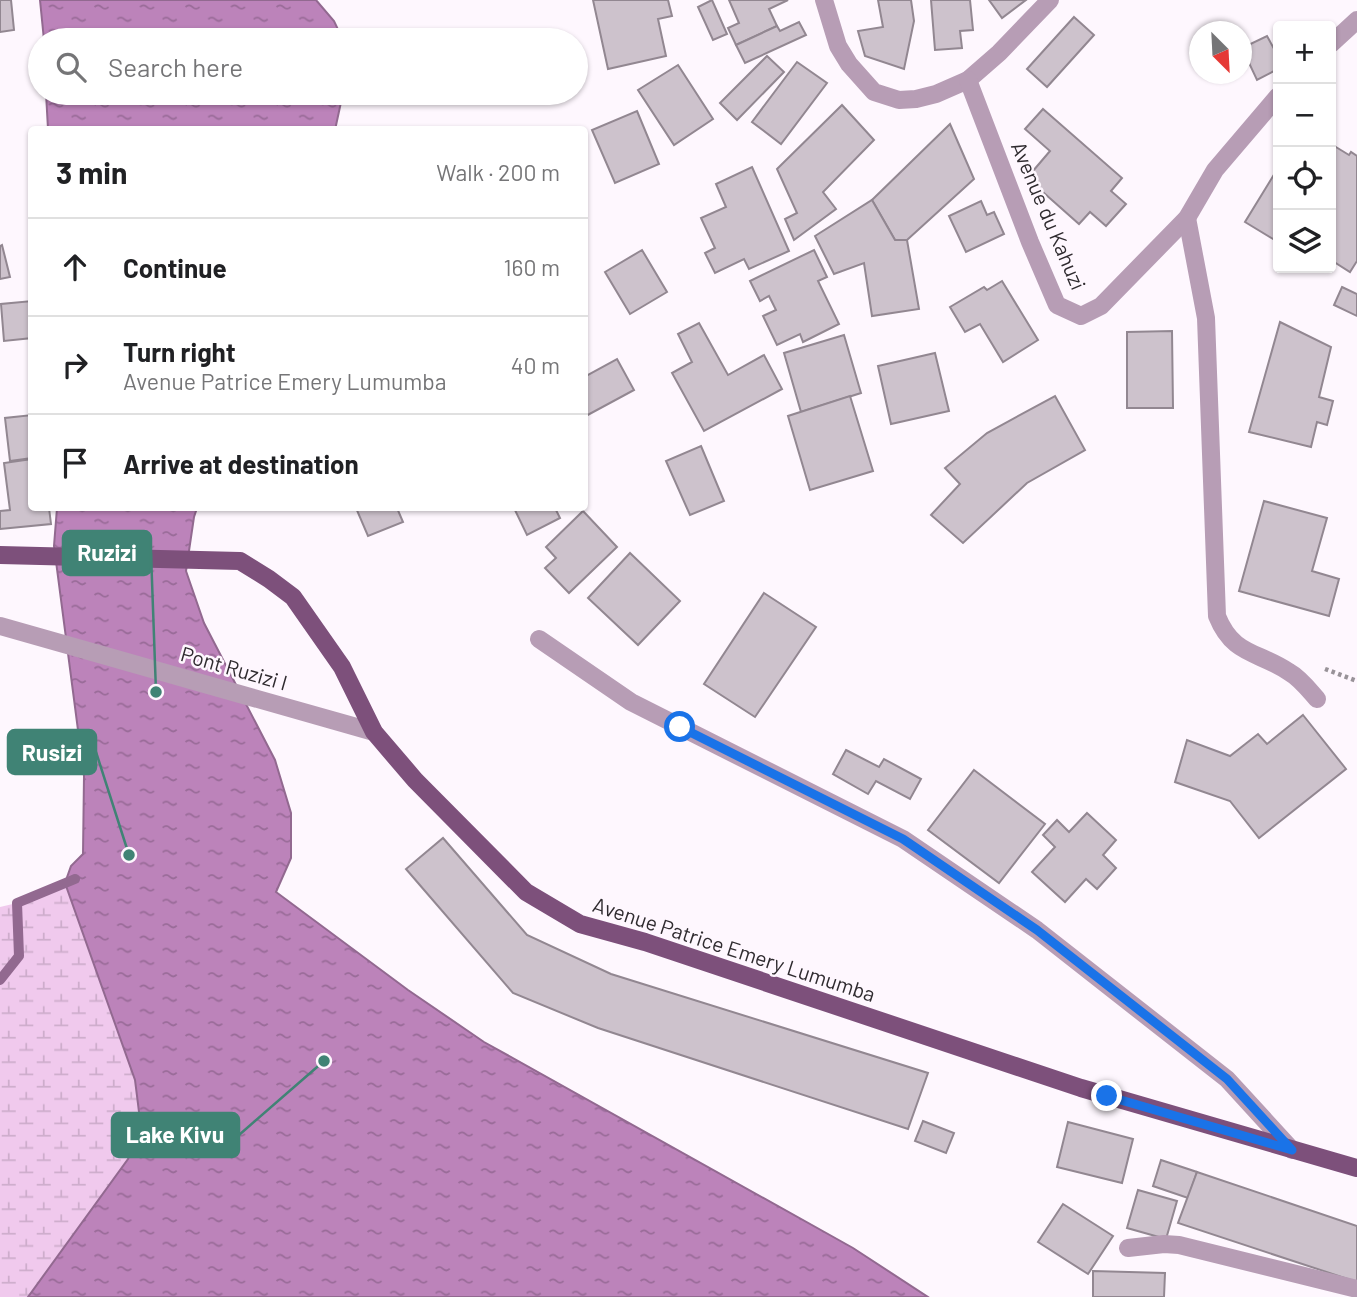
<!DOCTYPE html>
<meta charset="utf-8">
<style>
body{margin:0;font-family:Barlow,sans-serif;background:#f2f2f2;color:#202124}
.controls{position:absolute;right:21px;top:21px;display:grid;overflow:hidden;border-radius:7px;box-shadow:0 2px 5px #0004}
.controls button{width:63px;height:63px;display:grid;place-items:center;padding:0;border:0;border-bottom:2px solid #e0e0e0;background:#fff;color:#202124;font:35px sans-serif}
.compass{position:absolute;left:1189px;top:21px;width:63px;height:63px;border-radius:50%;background:#fff;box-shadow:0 2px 5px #0004;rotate:156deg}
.stop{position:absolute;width:21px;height:21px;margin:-16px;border:5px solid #1a73e8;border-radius:50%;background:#fff}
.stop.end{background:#1a73e8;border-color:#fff;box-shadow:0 2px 7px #0008}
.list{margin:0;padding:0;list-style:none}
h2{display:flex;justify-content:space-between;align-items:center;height:91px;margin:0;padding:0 28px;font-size:30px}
h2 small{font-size:23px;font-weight:400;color:#757577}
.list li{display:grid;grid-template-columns:46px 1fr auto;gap:21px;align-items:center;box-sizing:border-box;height:98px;padding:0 28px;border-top:2px solid #e0e0e0}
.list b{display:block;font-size:26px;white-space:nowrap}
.list p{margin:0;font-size:23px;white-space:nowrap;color:#757577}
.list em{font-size:23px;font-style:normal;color:#757577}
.icon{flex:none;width:38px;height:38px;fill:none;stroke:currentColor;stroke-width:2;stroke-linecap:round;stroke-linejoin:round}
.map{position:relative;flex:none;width:1357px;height:1297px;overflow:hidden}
.search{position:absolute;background:#fff;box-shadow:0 2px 5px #0004;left:28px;top:28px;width:560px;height:77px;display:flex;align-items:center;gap:18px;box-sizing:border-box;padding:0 24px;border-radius:38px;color:#757577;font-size:26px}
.panel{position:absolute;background:#fff;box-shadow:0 2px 5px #0004;left:28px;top:126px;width:560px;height:385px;border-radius:7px}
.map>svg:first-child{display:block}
.wetland{fill:url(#wetland-marsh)}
.water{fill:url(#water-ripples);stroke:#926990;stroke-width:2}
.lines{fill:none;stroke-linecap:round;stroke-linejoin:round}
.stream{stroke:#926990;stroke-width:10}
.building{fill:#cdc2cc;stroke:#928791;stroke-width:2}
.path{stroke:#989298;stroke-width:4.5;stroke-dasharray:3.5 3.5;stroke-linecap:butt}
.minor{stroke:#b79db5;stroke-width:18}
.primary{stroke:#7d507b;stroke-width:18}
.route{stroke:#1a73e8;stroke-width:9}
.labels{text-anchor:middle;stroke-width:5;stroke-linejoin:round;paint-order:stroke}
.street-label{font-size:21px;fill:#2f2b2f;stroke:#fef7fe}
.leader{fill:none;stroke:#408375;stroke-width:2.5}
.callout-dot{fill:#408375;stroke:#fef7fe;stroke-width:2.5}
.callout{fill:#408375;stroke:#408375;stroke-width:2.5}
.callout-label{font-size:23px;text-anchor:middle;font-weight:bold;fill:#fff}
</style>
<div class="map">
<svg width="1357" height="1297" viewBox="0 0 1357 1297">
<defs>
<pattern id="wetland-marsh" width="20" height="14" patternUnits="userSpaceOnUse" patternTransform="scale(1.75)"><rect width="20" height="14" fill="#f0c9ed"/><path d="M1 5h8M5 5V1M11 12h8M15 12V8" fill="none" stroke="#ceadcc"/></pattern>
<pattern id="water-ripples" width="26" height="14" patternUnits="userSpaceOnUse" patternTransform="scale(1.75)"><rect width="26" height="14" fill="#bc83ba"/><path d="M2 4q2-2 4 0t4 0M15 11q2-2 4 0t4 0" fill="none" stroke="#996b98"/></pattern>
</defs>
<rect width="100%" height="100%" fill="#fef7fe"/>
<polygon class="wetland" points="65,883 135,1080 140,1120 128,1159 28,1297 0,1297 0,907 17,903"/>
<g class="water">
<polygon points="40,0 316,0 334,21 343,40 44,40"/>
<polygon points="46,93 343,93 335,130 48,129"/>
<polygon points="57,508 197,508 194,517 186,571 204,623 275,760 291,813 291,858 276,892 408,990 484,1042 853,1248 928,1297 28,1297 128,1159 140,1120 135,1080 65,883 71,866 83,854 84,776 54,546"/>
</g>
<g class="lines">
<polyline class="stream" points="0,980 19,956 17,903 75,879"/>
</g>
<g class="building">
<polygon points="0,0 11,0 14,30 0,32"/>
<polygon points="593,0 668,0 672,16 658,19 666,56 608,69"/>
<polygon points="712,0 727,34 713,40 698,7"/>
<polygon points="729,0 788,0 769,9 777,26 736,45 728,28 739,23"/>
<polygon points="878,0 911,0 914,21 904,69 865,56 858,31 883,27"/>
<polygon points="931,0 970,0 973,30 960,31 962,48 935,50"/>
<polygon points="989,0 1026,0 1002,18"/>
<polygon points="1074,17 1094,35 1047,87 1027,69"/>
<polygon points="799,22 806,35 745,63 736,45 777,26 780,31"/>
<polygon points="1267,36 1278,56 1278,69 1257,80 1242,48"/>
<polygon points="767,56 784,72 737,120 720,103"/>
<polygon points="797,62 827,83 781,144 752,122"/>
<polygon points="678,65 713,119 674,145 638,90"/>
<polygon points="842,105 874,140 823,192 836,209 794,240 785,219 797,213 777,169"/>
<polygon points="1043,109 1122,178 1111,191 1126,204 1106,226 1090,212 1079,224 1027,178 1050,151 1025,129"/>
<polygon points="637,111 659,164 615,183 592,130"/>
<polygon points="950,124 974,179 907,240 895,240 872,200"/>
<polygon points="1331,144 1349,155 1351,152 1357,156 1357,261 1350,272 1331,260"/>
<polygon points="752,167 789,251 749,269 744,259 715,273 705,253 715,248 701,218 726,207 716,184"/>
<polygon points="1278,168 1278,242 1245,222"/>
<polygon points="872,200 895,240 907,240 919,309 872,316 864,263 834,274 815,236"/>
<polygon points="981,201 987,215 994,212 1004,234 966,252 949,216"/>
<polygon points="2,245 10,277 0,279 0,246"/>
<polygon points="642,250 667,292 630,314 605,272"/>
<polygon points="814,250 827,277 818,281 839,324 803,342 800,334 777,345 763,316 776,310 769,296 760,301 750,281"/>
<polygon points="1002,281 1038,340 1003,362 980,324 965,332 950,307 984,287 987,290"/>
<polygon points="1342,287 1357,294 1357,316 1334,305"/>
<polygon points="32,301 32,338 4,341 1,304"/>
<polygon points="1280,322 1331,347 1319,397 1333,401 1327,425 1317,422 1311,447 1249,432"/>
<polygon points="699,323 728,375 764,355 782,389 704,431 672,373 692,362 678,334"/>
<polygon points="1172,331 1173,408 1127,408 1127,332"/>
<polygon points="844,335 861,393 801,412 784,353"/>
<polygon points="935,353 949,411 891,424 878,366"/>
<polygon points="617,359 634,390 584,417 584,377"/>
<polygon points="850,396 873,471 810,490 788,416"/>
<polygon points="1055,396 1085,450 1027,483 963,543 931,515 960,484 945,468 987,433"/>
<polygon points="32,415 32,458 10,461 5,418"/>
<polygon points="701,446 724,501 690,515 666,461"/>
<polygon points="32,459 32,508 49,508 51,524 0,529 0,511 10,510 4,463"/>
<polygon points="1264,501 1327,518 1312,571 1339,579 1329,616 1239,591"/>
<polygon points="356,508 397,508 403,522 368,536"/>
<polygon points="514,508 555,508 560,518 527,535"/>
<polygon points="583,511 617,547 569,593 545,568 556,558 546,547"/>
<polygon points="630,553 680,601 638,645 588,598"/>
<polygon points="764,593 816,627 755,717 704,684"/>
<polygon points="1303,715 1346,769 1259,838 1230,801 1175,782 1187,740 1230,756 1258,734 1267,744"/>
<polygon points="846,750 879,767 884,759 921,779 910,799 876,781 868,794 833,774"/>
<polygon points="974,770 1045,824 999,883 928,830"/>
<polygon points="1087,813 1116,840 1103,855 1116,868 1097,889 1086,879 1065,902 1032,872 1055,847 1043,835 1057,820 1069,832"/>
<polygon points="443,838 527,935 611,974 928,1073 908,1129 598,1028 513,993 406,869"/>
<polygon points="923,1121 954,1133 946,1153 915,1141"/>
<polygon points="1068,1122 1133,1139 1122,1183 1057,1167"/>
<polygon points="1161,1160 1197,1172 1188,1198 1153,1186"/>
<polygon points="1197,1172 1357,1226 1357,1282 1178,1223"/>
<polygon points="1138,1190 1177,1201 1166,1239 1127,1228"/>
<polygon points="1063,1204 1113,1236 1088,1274 1038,1242"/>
<polygon points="1093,1271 1165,1273 1164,1297 1093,1297"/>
</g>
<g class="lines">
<polyline class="path" points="1325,669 1357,681"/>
<g class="minor">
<polyline points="824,0 838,46 849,64 874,92 899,100 916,99 936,94 968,80 999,53 1050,0"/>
<polyline points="1331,44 1357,20"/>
<polyline points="968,80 1030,242 1057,305 1081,316 1101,306 1187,218 1215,170 1278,96"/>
<path d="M1187 218 1206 318 1217 616C1233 656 1258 651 1289 672 1300 678 1309 690 1317 699"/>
<polyline points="0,626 374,732"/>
<polyline points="539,639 631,702 903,839 1037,930 1227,1079 1292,1150"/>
<polyline points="1128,1248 1164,1244 1179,1245 1357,1289"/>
</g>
<polyline class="primary" points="0,555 240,561 269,579 293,597 342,667 374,732 415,780 526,892 580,924 645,942 1081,1088 1357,1168"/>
</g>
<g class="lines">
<polyline class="route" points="680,727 903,839 1037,930 1227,1079 1292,1150 1107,1096"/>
</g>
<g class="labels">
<g class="street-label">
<text transform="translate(1048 216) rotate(67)" y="7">Avenue du Kahuzi</text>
<text transform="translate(234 669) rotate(16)" y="7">Pont Ruzizi I</text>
<text transform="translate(734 950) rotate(18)" y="7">Avenue Patrice Emery Lumumba</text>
</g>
</g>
<path class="leader" d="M156 692L151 553M129 855L96 752M324 1061L239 1135"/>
<g class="callout-dot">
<circle cx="156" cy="692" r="7"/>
<circle cx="129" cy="855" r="7"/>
<circle cx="324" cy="1061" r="7"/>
</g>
<g class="callout">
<rect x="63" y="531" width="88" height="44" rx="7"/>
<rect x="8" y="730" width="88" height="44" rx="7"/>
<rect x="112" y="1113" width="127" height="44" rx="7"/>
</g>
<g class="callout-label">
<text x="107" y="561">Ruzizi</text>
<text x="52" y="761">Rusizi</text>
<text x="175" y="1143">Lake Kivu</text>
</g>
</svg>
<div class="controls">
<button>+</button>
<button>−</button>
<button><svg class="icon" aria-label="locate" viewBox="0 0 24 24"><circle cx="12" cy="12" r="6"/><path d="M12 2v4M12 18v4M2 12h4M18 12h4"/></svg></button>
<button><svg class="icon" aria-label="layers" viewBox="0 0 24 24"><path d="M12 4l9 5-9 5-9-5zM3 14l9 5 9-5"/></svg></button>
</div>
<svg class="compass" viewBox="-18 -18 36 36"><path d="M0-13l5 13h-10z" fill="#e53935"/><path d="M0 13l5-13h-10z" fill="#757577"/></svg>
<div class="stop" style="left:680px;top:727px"></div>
<div class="stop end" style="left:1107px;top:1096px"></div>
<div class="search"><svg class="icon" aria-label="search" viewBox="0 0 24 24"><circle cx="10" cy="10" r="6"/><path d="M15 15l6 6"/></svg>Search here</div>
<section class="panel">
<h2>3 min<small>Walk · 200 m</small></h2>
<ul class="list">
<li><svg class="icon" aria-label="ahead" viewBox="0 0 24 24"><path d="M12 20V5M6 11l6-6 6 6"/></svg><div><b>Continue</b></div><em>160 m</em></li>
<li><svg class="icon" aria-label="right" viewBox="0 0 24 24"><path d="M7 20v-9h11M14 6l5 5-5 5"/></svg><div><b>Turn right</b><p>Avenue Patrice Emery Lumumba</p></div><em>40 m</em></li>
<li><svg class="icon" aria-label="arrive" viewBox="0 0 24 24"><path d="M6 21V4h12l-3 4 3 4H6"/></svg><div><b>Arrive at destination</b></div></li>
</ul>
</section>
</div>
